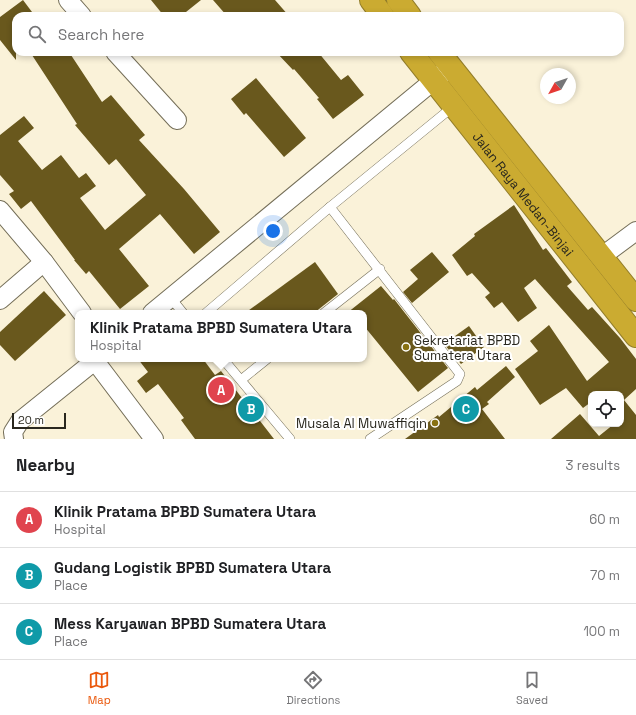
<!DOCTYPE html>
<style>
body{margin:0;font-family:"Space Grotesk",sans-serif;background:#f2f2f2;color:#202124}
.controls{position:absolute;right:12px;bottom:12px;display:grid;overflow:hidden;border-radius:8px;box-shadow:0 2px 6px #0003}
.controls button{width:36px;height:36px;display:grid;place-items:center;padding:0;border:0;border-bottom:1px solid #e0e0e0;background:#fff;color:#202124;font:20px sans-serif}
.compass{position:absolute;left:540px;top:68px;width:36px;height:36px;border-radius:50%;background:#fff;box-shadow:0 2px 6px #0003;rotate:230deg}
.scale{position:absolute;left:12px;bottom:10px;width:54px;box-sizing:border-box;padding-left:4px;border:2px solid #29271e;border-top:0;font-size:11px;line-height:14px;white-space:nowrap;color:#29271e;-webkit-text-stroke:3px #fff;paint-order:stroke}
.you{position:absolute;left:273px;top:231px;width:14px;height:14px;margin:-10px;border:3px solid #fff;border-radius:50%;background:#1a73e8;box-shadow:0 0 0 6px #1a73e833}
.badge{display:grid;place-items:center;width:26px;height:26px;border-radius:50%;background:#ea580c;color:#fff;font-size:13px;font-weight:700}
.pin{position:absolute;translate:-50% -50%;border:2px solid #fff;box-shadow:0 1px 4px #0006}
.popup{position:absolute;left:75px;top:310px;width:292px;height:52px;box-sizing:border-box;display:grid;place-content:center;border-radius:8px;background:#fff;filter:drop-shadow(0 1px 3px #0005);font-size:13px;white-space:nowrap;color:#757577}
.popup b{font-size:15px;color:#202124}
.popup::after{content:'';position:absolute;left:50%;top:100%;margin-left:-8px;border:8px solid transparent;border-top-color:#fff}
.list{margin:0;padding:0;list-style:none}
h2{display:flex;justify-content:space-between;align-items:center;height:52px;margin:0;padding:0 16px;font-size:17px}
h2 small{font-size:13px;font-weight:400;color:#757577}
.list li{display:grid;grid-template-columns:26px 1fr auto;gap:12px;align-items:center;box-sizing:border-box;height:56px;padding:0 16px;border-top:1px solid #e0e0e0}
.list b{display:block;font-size:15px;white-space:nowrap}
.list p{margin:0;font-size:13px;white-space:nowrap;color:#757577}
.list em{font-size:13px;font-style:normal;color:#757577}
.icon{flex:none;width:22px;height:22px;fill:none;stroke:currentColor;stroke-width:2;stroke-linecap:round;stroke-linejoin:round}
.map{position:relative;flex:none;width:636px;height:439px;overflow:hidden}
.search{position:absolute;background:#fff;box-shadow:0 2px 6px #0003;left:12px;right:12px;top:12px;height:44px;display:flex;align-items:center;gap:10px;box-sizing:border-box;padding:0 14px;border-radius:12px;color:#757577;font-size:15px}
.sheet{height:220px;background:#fff}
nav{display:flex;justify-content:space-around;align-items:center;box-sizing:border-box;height:56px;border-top:1px solid #e0e0e0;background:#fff;font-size:11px;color:#757577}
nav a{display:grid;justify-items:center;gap:2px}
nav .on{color:#ea580c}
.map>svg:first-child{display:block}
.building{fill:#69581d}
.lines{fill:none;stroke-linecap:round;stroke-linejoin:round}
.lane-casing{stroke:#746e58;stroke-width:10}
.street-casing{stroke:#746e58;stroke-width:20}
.highway-casing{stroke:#927d2a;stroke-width:24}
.lane{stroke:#fff;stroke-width:9}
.street{stroke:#fff;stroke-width:18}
.highway{stroke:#cbab31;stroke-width:22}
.poi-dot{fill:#887112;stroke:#fff;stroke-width:1.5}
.labels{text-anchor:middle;stroke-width:4;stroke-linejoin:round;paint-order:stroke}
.street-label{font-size:13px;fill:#29271e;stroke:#fff}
.poi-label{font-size:13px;fill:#29271e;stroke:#fff;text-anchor:start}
</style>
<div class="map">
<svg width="636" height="439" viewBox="0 0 636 439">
<rect width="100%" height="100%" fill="#faf2d9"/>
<g class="building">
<polygon points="23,0 35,16 16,16 16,60 0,40 0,17"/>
<polygon points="151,0 201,0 181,16 164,16"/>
<polygon points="213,0 275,0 289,16 227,16"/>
<polygon points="30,52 69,52 102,102 111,95 145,135 139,140 184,189 220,232 194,254 160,214 119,249 149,286 120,309 89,271 86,274 74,260 75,260 31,201 21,209 9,194 14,191 0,175 0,135 24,116 34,128 18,141 42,170 61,155 79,178 86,173 96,186 80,198 105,230 146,195 116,159 109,165 75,125 77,124"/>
<polygon points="276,52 318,52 341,80 348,75 364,95 333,119 317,99 319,98 294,69 293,70"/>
<polygon points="256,78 306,138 284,157 246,113 244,115 231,99"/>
<polygon points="514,205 543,250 546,248 572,282 567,286 588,310 592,307 620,338 636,359 636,389 624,400 636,415 636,439 551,439 580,414 599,436 614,424 621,424 621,394 591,394 591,402 583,408 566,388 540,405 515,369 538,351 530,341 549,325 587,381 609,362 535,279 524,288 537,308 518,322 502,302 494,308 485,297 490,293 472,273 467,276 452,255 475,236 474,234"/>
<polygon points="432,252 449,272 412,303 403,292 418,279 410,270"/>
<polygon points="315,262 338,294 314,313 245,313"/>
<polygon points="381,286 393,300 394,299 448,368 418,392 364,326 364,313 347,313"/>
<polygon points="44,291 66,315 15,361 0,345 0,332"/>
<polygon points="469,326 484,347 461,364 444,344"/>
<polygon points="138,359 203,359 215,375 221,371 274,439 195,439 181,420 184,418 158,384 146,393 137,381 148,372"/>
<polygon points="506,366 515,377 487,402 489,404 482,409 505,439 405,439 438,415 439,417 475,387 477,390"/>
</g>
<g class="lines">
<g class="lane-casing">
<g id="lane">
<polyline points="330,207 460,374 457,381 370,439"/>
<polyline points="170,297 183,313"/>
<polyline points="206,313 330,207 455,105"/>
<polyline points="324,313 380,269"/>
<polyline points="223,359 290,439"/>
<polyline points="241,380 267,359"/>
</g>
</g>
<g class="street-casing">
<g id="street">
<polyline points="68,0 82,16"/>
<polyline points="115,52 177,120"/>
<polyline points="0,210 44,262 82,313"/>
<polyline points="601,257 636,231"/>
<polyline points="0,300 44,262"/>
<polyline points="152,313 444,72"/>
<polyline points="95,361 154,439"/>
<polyline points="14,439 13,432 20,421 97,359"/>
</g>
</g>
<g class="highway-casing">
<g id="highway">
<polyline points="371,0 383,16"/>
<polyline points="398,0 410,16"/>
<path id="s1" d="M411 52 636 336"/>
<polyline points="439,52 636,300"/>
</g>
</g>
<use href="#lane" class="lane"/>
<use href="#street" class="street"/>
<use href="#highway" class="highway"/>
</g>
<g class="poi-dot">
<circle cx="406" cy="347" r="4"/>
<circle cx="435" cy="423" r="4"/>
</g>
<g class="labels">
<g class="street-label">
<text dy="5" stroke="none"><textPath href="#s1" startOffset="181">Jalan Raya Medan-Binjai</textPath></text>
</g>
<g class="poi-label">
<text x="414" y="345">Sekretariat BPBD<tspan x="414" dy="15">Sumatera Utara</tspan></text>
<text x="427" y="428" text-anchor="end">Musala Al Muwaffiqin</text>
</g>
</g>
</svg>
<div class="controls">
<button><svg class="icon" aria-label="locate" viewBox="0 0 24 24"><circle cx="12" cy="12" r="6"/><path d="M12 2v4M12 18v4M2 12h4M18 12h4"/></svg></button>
</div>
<svg class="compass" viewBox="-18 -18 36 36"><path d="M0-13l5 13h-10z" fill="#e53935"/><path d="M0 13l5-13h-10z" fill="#757577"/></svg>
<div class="scale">20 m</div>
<div class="you"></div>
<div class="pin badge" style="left:221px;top:390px;background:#e0444e">A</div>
<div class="popup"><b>Klinik Pratama BPBD Sumatera Utara</b>Hospital</div>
<div class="pin badge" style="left:251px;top:409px;background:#0f9aa8">B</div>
<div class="pin badge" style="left:466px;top:409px;background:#0f9aa8">C</div>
<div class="search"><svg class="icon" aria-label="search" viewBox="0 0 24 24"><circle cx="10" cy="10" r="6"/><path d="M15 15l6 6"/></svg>Search here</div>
</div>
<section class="sheet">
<h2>Nearby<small>3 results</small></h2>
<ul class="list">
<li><span class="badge" style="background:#e0444e">A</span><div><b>Klinik Pratama BPBD Sumatera Utara</b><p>Hospital</p></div><em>60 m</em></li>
<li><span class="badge" style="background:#0f9aa8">B</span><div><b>Gudang Logistik BPBD Sumatera Utara</b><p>Place</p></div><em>70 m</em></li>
<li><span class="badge" style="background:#0f9aa8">C</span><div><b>Mess Karyawan BPBD Sumatera Utara</b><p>Place</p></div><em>100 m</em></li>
</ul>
</section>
<nav>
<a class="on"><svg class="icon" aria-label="map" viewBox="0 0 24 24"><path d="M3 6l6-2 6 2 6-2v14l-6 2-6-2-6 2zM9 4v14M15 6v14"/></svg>Map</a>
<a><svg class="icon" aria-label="directions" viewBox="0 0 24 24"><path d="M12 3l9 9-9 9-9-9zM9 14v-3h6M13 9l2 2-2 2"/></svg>Directions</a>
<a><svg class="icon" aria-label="saved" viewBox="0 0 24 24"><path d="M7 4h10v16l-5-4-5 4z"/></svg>Saved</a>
</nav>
